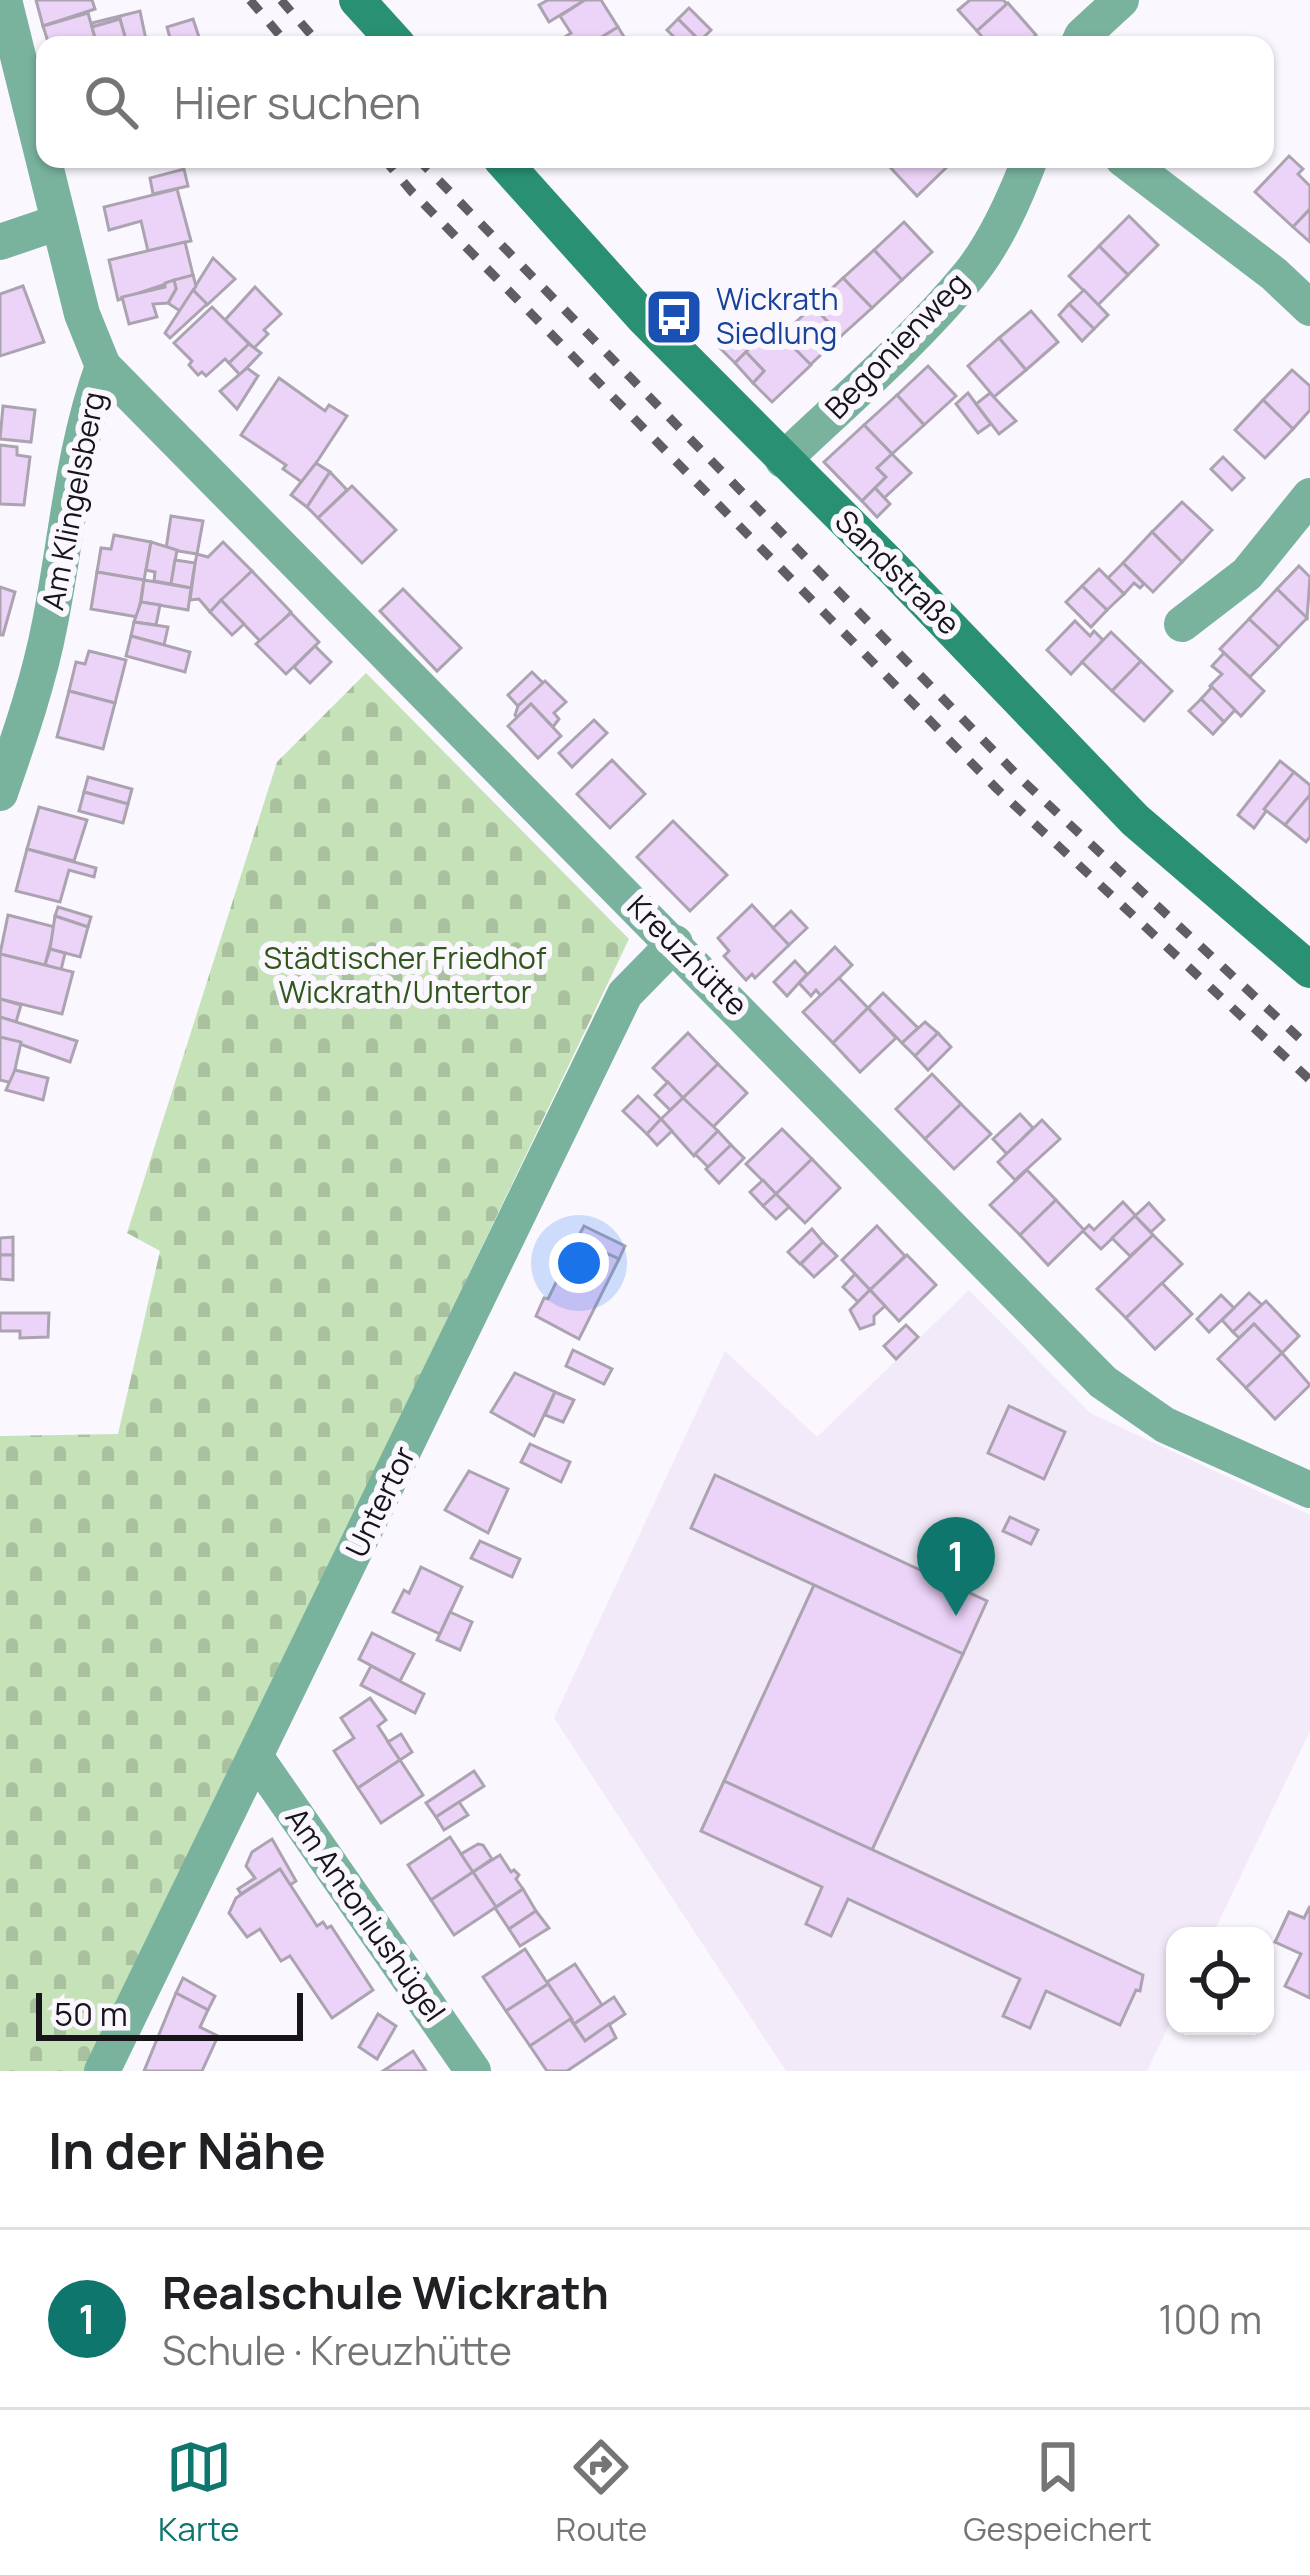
<!DOCTYPE html>
<html lang="de">
<meta charset="utf-8">
<style>
body{margin:0;font-family:Manrope,sans-serif;background:#f6f6f6;color:#202124}
.controls{position:absolute;right:36px;bottom:36px;display:grid;overflow:hidden;border-radius:24px;box-shadow:0 3px 9px #0004}
.controls button{width:108px;height:108px;display:grid;place-items:center;padding:0;border:0;border-bottom:3px solid #e0e0e0;background:#fff;color:#202124;font:60px sans-serif}
.scale{position:absolute;left:36px;bottom:30px;width:267px;box-sizing:border-box;padding-left:12px;border:6px solid #171519;border-top:0;font-size:33px;line-height:42px;white-space:nowrap;color:#171519;-webkit-text-stroke:9px #fbf7ff;paint-order:stroke}
.you{position:absolute;left:579px;top:1263px;width:42px;height:42px;margin:-30px;border:9px solid #fff;border-radius:50%;background:#1a73e8;box-shadow:0 0 0 18px #1a73e833}
.badge{display:grid;place-items:center;width:78px;height:78px;border-radius:50%;background:#0f766e;color:#fff;font-size:39px;font-weight:700}
.pin{position:absolute;translate:-50% -99px;filter:drop-shadow(0 3px 6px #0008)}
.pin::after{content:'';position:absolute;top:63px;width:42px;height:36px;background:inherit;clip-path:polygon(0 0,100% 0,50% 100%)}
.list{margin:0;padding:0;list-style:none}
h2{display:flex;justify-content:space-between;align-items:center;height:156px;margin:0;padding:0 48px;font-size:51px}
h2 small{font-size:39px;font-weight:400;color:#757577}
.list li{display:grid;grid-template-columns:78px 1fr auto;gap:36px;align-items:center;box-sizing:border-box;height:180px;padding:0 48px;border-top:3px solid #e0e0e0}
.list b{display:block;font-size:45px;white-space:nowrap}
.list p{margin:0;font-size:39px;white-space:nowrap;color:#757577}
.list em{font-size:39px;font-style:normal;color:#757577}
.icon{flex:none;width:66px;height:66px;fill:none;stroke:currentColor;stroke-width:2;stroke-linecap:round;stroke-linejoin:round}
.map{position:relative;flex:none;width:1310px;height:2071px;overflow:hidden}
.search{position:absolute;background:#fff;box-shadow:0 3px 9px #0004;left:36px;right:36px;top:36px;height:132px;display:flex;align-items:center;gap:30px;box-sizing:border-box;padding:0 42px;border-radius:24px;color:#757577;font-size:45px}
.sheet{height:336px;background:#fff}
nav{display:flex;justify-content:space-around;align-items:center;box-sizing:border-box;height:168px;border-top:3px solid #e0e0e0;background:#fff;font-size:33px;color:#757577}
nav a{display:grid;justify-items:center;gap:6px}
nav .on{color:#0f766e}
.map>svg:first-child{display:block}
.built{fill:#f2eaf8}
.cemetery{fill:url(#cemetery-stones)}
.building{fill:#ecd3f8;stroke:#aba3af;stroke-width:3}
.lines{fill:none;stroke-linecap:round;stroke-linejoin:round}
.minor{stroke:#79b39d;stroke-width:36}
.secondary{stroke:#299071;stroke-width:36}
.rail{stroke:#615e63;stroke-width:9;stroke-dasharray:15 15;stroke-linecap:butt}
.labels{text-anchor:middle;stroke-width:12;stroke-linejoin:round;paint-order:stroke}
.transit-label{font-size:30px;fill:#164399;stroke:#fbf7ff;text-anchor:start}
.street-label{font-size:30px;fill:#171519;stroke:#fbf7ff}
.park-label{font-size:30px;fill:#305619;stroke:#fbf7ff}
</style>
<div class="map">
<svg width="1310" height="2071" viewBox="0 0 1310 2071">
<defs>
<pattern id="cemetery-stones" width="16" height="16" patternUnits="userSpaceOnUse" patternTransform="scale(3)"><rect width="16" height="16" fill="#c6e2b9"/><path d="M2 7V4a2 2 0 0 1 4 0v3zM10 15v-3a2 2 0 0 1 4 0v3z" fill="#a9c19e"/></pattern>
</defs>
<rect width="100%" height="100%" fill="#fbf7ff"/>
<polygon class="built" points="969,1290 1090,1413 1310,1515 1310,1731 1212,1936 1175,1936 1175,2013 1147,2071 786,2071 554,1718 725,1351 817,1437"/>
<polygon class="cemetery" points="366,673 629,939 88,2071 0,2071 0,1436 118,1434 160,1251 127,1233 277,762"/>
<g class="building">
<polygon points="36,0 92,0 95,9 43,26"/>
<polygon points="548,0 585,0 549,22 539,5"/>
<polygon points="585,0 601,0 618,27 589,45 564,45 560,40 571,33 560,16"/>
<polygon points="970,0 1003,0 1007,4 977,31 958,10"/>
<polygon points="1008,3 1036,35 1025,45 989,45 977,31"/>
<polygon points="689,8 711,30 700,41 678,19"/>
<polygon points="140,11 146,40 128,45 98,45 125,37 120,19 92,27 92,23"/>
<polygon points="88,13 97,45 49,45 43,26"/>
<polygon points="120,19 125,37 97,45 92,27"/>
<polygon points="193,19 200,40 172,45 167,27"/>
<polygon points="678,19 700,41 696,45 682,45 667,30"/>
<polygon points="618,27 629,45 589,45"/>
<polygon points="1289,156 1303,169 1298,174 1310,186 1310,209 1293,227 1255,192"/>
<polygon points="896,159 942,159 948,166 917,196 889,166"/>
<polygon points="184,169 188,186 153,194 150,178"/>
<polygon points="177,189 191,241 148,251 141,221 109,230 104,207"/>
<polygon points="1310,209 1310,242 1293,227"/>
<polygon points="1129,216 1158,245 1128,275 1099,246"/>
<polygon points="904,222 932,252 902,280 874,250"/>
<polygon points="185,242 193,275 118,300 109,260"/>
<polygon points="1099,246 1128,275 1098,305 1069,276"/>
<polygon points="874,250 902,280 872,308 843,278"/>
<polygon points="213,258 235,279 207,305 193,290"/>
<polygon points="193,275 196,286 180,311 168,303 176,289 174,280"/>
<polygon points="843,278 872,308 841,336 813,306"/>
<polygon points="174,280 176,289 168,303 153,304 157,317 129,324 122,297 165,287 165,283"/>
<polygon points="23,286 44,342 0,356 0,294"/>
<polygon points="255,287 281,314 264,330 268,334 254,348 225,320"/>
<polygon points="193,290 207,304 170,338 165,333"/>
<polygon points="1084,290 1108,315 1094,329 1069,304"/>
<polygon points="1069,304 1094,329 1082,341 1059,315"/>
<polygon points="813,306 841,336 810,365 782,335"/>
<polygon points="212,307 249,344 229,363 225,359 206,376 202,372 198,375 189,365 192,361 174,343"/>
<polygon points="1031,311 1058,342 1026,370 999,338"/>
<polygon points="733,335 748,350 735,363 720,348"/>
<polygon points="781,335 811,365 772,402 753,383 764,371 746,352 758,340 767,348"/>
<polygon points="999,338 1026,370 994,397 968,366"/>
<polygon points="249,344 261,353 240,375 229,363"/>
<polygon points="746,352 764,371 753,383 735,363"/>
<polygon points="928,366 956,396 924,425 897,395"/>
<polygon points="247,368 258,376 237,409 220,391"/>
<polygon points="1292,370 1310,386 1310,410 1293,429 1263,400"/>
<polygon points="279,378 325,411 329,405 347,416 303,483 283,469 286,465 241,435"/>
<polygon points="968,393 991,424 978,433 956,404"/>
<polygon points="990,393 1016,421 999,434 976,404"/>
<polygon points="897,395 924,425 892,454 864,425"/>
<polygon points="1263,400 1293,429 1265,458 1235,430"/>
<polygon points="3,406 35,410 31,442 0,439"/>
<polygon points="864,425 892,454 877,468 886,477 862,501 824,462"/>
<polygon points="0,445 17,447 17,455 30,457 24,505 0,504"/>
<polygon points="892,454 911,473 884,498 875,488 886,477 877,468"/>
<polygon points="1223,457 1244,478 1232,490 1211,469"/>
<polygon points="316,463 330,472 307,507 291,495"/>
<polygon points="330,472 347,490 318,518 307,507"/>
<polygon points="352,486 396,530 362,563 318,518"/>
<polygon points="875,488 890,504 877,517 862,501"/>
<polygon points="1182,502 1212,530 1182,562 1152,532"/>
<polygon points="171,516 203,521 197,554 166,549"/>
<polygon points="1152,532 1182,562 1153,592 1123,563"/>
<polygon points="114,535 151,542 144,580 97,572 101,548 111,549"/>
<polygon points="151,542 177,550 171,584 154,581 155,572 146,570"/>
<polygon points="223,542 252,571 210,612 199,599 190,600 195,563 197,554 208,557"/>
<polygon points="175,560 195,563 191,588 171,584"/>
<polygon points="1123,563 1144,584 1140,588 1134,583 1124,594 1108,578"/>
<polygon points="1299,566 1310,577 1307,618 1277,589"/>
<polygon points="1099,569 1124,594 1107,610 1082,586"/>
<polygon points="252,571 291,612 261,642 221,600"/>
<polygon points="97,572 144,580 138,617 91,609"/>
<polygon points="144,580 191,588 188,610 141,602"/>
<polygon points="1082,586 1107,610 1091,627 1066,602"/>
<polygon points="0,587 15,592 3,635 0,635"/>
<polygon points="403,589 461,648 437,671 380,611"/>
<polygon points="1277,589 1307,618 1279,647 1249,619"/>
<polygon points="221,600 244,624 232,635 210,612"/>
<polygon points="141,602 160,605 156,625 134,622"/>
<polygon points="291,613 319,642 286,674 256,644"/>
<polygon points="1249,619 1279,647 1250,677 1220,649"/>
<polygon points="1075,621 1090,636 1094,631 1103,640 1071,674 1047,650"/>
<polygon points="134,622 168,627 164,645 131,636"/>
<polygon points="1111,632 1141,661 1112,691 1082,662"/>
<polygon points="131,636 190,652 185,672 126,656"/>
<polygon points="315,646 331,662 310,683 294,667"/>
<polygon points="89,651 126,660 115,703 69,691 76,662 85,664"/>
<polygon points="1224,653 1264,691 1241,716 1210,686 1222,674 1212,666"/>
<polygon points="1141,661 1172,691 1144,721 1112,691"/>
<polygon points="532,672 543,683 518,706 508,695"/>
<polygon points="545,681 566,702 554,713 559,719 553,727 531,704 517,717 515,715 518,706"/>
<polygon points="1212,687 1235,710 1224,722 1201,699"/>
<polygon points="69,691 115,703 103,749 57,737"/>
<polygon points="1201,699 1224,722 1213,734 1189,711"/>
<polygon points="531,704 561,736 538,758 508,726"/>
<polygon points="594,720 607,733 572,767 559,753"/>
<polygon points="612,760 645,794 610,828 577,794"/>
<polygon points="1280,761 1294,772 1254,828 1238,815"/>
<polygon points="1294,772 1310,785 1310,795 1285,825 1264,809"/>
<polygon points="88,777 132,789 128,804 84,792"/>
<polygon points="84,792 128,804 123,823 79,811"/>
<polygon points="1310,795 1310,837 1306,842 1285,825"/>
<polygon points="39,807 87,820 74,861 27,849"/>
<polygon points="673,821 727,875 690,911 637,857"/>
<polygon points="27,849 96,868 94,877 69,870 60,902 16,891"/>
<polygon points="752,905 789,945 755,978 752,974 746,980 724,956 729,951 718,938"/>
<polygon points="58,907 91,917 88,927 55,916"/>
<polygon points="791,911 807,928 789,945 773,928"/>
<polygon points="8,915 55,927 45,965 0,954"/>
<polygon points="55,916 88,927 80,957 50,949"/>
<polygon points="835,947 852,965 821,996 816,990 811,996 799,983"/>
<polygon points="50,949 65,953 61,970 45,965"/>
<polygon points="0,954 73,972 62,1014 0,999"/>
<polygon points="795,961 807,974 787,996 774,982"/>
<polygon points="839,978 868,1008 833,1043 803,1012"/>
<polygon points="883,993 918,1028 902,1043 868,1008"/>
<polygon points="0,999 21,1005 16,1022 0,1017"/>
<polygon points="868,1008 896,1038 860,1072 833,1043"/>
<polygon points="0,1017 77,1041 70,1062 0,1037"/>
<polygon points="925,1022 938,1033 915,1056 902,1043"/>
<polygon points="688,1033 718,1064 683,1098 653,1068"/>
<polygon points="938,1033 951,1047 928,1070 915,1056"/>
<polygon points="0,1037 21,1042 12,1083 0,1080"/>
<polygon points="718,1064 747,1093 712,1128 683,1098"/>
<polygon points="15,1070 48,1078 43,1100 6,1090"/>
<polygon points="932,1074 961,1104 925,1139 896,1109"/>
<polygon points="668,1082 683,1098 670,1110 655,1095"/>
<polygon points="638,1096 661,1119 647,1134 623,1111"/>
<polygon points="683,1098 718,1131 694,1156 661,1119"/>
<polygon points="961,1104 991,1134 954,1169 925,1139"/>
<polygon points="1020,1114 1033,1128 1007,1154 993,1139"/>
<polygon points="661,1119 672,1131 657,1145 647,1134"/>
<polygon points="1042,1120 1060,1139 1015,1180 998,1162"/>
<polygon points="782,1129 812,1159 776,1194 746,1164"/>
<polygon points="718,1131 731,1145 708,1167 695,1154"/>
<polygon points="731,1145 744,1158 719,1183 706,1169"/>
<polygon points="812,1159 840,1188 805,1223 776,1194"/>
<polygon points="1027,1170 1056,1200 1020,1235 990,1205"/>
<polygon points="763,1180 776,1194 763,1206 750,1192"/>
<polygon points="776,1194 789,1207 776,1219 763,1206"/>
<polygon points="1056,1200 1084,1230 1048,1265 1020,1235"/>
<polygon points="1123,1202 1136,1216 1101,1249 1083,1231 1089,1225 1094,1230"/>
<polygon points="1149,1203 1164,1220 1151,1232 1135,1216"/>
<polygon points="1135,1216 1153,1235 1130,1256 1112,1238"/>
<polygon points="584,1226 625,1246 619,1259 577,1239"/>
<polygon points="877,1226 905,1256 870,1290 842,1260"/>
<polygon points="812,1229 823,1242 800,1264 788,1252"/>
<polygon points="1153,1235 1182,1264 1126,1318 1097,1289"/>
<polygon points="13,1237 13,1255 0,1255 0,1238"/>
<polygon points="570,1237 619,1259 579,1339 536,1316 544,1298 548,1299 567,1260 561,1257"/>
<polygon points="823,1242 837,1256 814,1277 801,1264"/>
<polygon points="0,1255 13,1255 13,1280 0,1279"/>
<polygon points="907,1255 936,1285 899,1321 870,1290"/>
<polygon points="855,1274 870,1290 858,1302 843,1287"/>
<polygon points="1162,1283 1192,1314 1155,1349 1126,1318"/>
<polygon points="870,1290 885,1306 874,1316 874,1324 860,1329 850,1310"/>
<polygon points="1249,1293 1262,1305 1233,1332 1222,1320"/>
<polygon points="1221,1295 1234,1308 1209,1332 1197,1319"/>
<polygon points="1266,1301 1299,1336 1282,1353 1254,1324 1239,1338 1233,1332"/>
<polygon points="0,1313 49,1313 48,1337 20,1338 20,1331 0,1331"/>
<polygon points="1254,1324 1282,1353 1246,1388 1218,1359"/>
<polygon points="906,1325 918,1337 896,1359 884,1346"/>
<polygon points="573,1350 612,1369 604,1384 566,1366"/>
<polygon points="1282,1353 1310,1385 1275,1419 1246,1388"/>
<polygon points="515,1373 555,1392 534,1436 491,1412"/>
<polygon points="555,1392 574,1400 563,1422 545,1415"/>
<polygon points="1009,1406 1065,1432 1044,1479 988,1453"/>
<polygon points="530,1444 570,1462 561,1482 521,1462"/>
<polygon points="469,1471 508,1489 488,1533 445,1510"/>
<polygon points="715,1475 987,1601 963,1654 691,1528"/>
<polygon points="1010,1517 1038,1530 1031,1544 1003,1531"/>
<polygon points="480,1541 520,1559 512,1577 471,1558"/>
<polygon points="421,1567 462,1587 440,1634 393,1612 404,1590 409,1593"/>
<polygon points="814,1585 963,1654 872,1850 724,1781"/>
<polygon points="450,1612 472,1622 460,1650 437,1640"/>
<polygon points="372,1633 414,1654 400,1681 359,1659"/>
<polygon points="371,1666 424,1694 415,1713 361,1685"/>
<polygon points="370,1698 386,1720 378,1726 400,1760 358,1788 334,1751 354,1738 341,1718"/>
<polygon points="401,1734 412,1752 400,1760 388,1742"/>
<polygon points="400,1760 423,1795 381,1823 358,1788"/>
<polygon points="474,1771 484,1786 436,1817 426,1803"/>
<polygon points="724,1781 1143,1975 1140,1991 1136,1990 1120,2025 1046,1991 1030,2028 1003,2016 1020,1979 848,1899 831,1936 806,1924 822,1887 701,1831"/>
<polygon points="459,1802 468,1815 444,1830 436,1817"/>
<polygon points="450,1837 473,1872 431,1900 408,1865"/>
<polygon points="272,1839 296,1881 290,1885 280,1869 241,1894 238,1889 255,1878 246,1866 252,1852"/>
<polygon points="478,1844 483,1845 492,1859 473,1872 461,1854"/>
<polygon points="500,1855 511,1872 514,1870 519,1875 516,1879 523,1889 496,1907 473,1872"/>
<polygon points="280,1869 317,1926 323,1922 327,1928 331,1926 373,1990 332,2018 290,1956 281,1961 260,1929 247,1937 229,1913 236,1898"/>
<polygon points="473,1872 496,1907 454,1935 431,1900"/>
<polygon points="523,1889 536,1911 509,1929 495,1908"/>
<polygon points="1310,1906 1310,1998 1285,1986 1301,1954 1275,1942 1289,1912 1304,1918"/>
<polygon points="536,1911 549,1928 520,1946 509,1929"/>
<polygon points="525,1949 548,1984 506,2011 483,1977"/>
<polygon points="575,1964 602,2005 574,2024 547,1982"/>
<polygon points="183,1978 215,1996 208,2010 176,1993"/>
<polygon points="548,1984 572,2019 530,2046 506,2011"/>
<polygon points="176,1993 208,2010 200,2027 218,2036 202,2071 144,2071"/>
<polygon points="614,1997 625,2014 585,2041 574,2024"/>
<polygon points="378,2014 396,2026 377,2059 359,2047"/>
<polygon points="570,2019 585,2041 609,2024 616,2038 567,2071 547,2071 530,2046"/>
<polygon points="413,2051 426,2071 383,2071"/>
</g>
<g class="lines">
<g class="minor">
<polyline points="1078,45 1082,36 1121,0"/>
<polyline points="1123,159 1274,274 1310,308"/>
<polyline points="0,242 59,222"/>
<polyline points="103,366 1103,1382 1165,1425 1310,1490"/>
<path d="M783 460C846 400 914 342 969 275 996 242 1015 198 1030 159"/>
<polyline points="1182,624 1247,574 1310,496"/>
<path d="M0 793C19 738 39 681 50 623 67 537 73 449 103 366L82 314 4 0"/>
<polyline points="257,1759 473,2071"/>
<polyline points="102,2071 625,994 675,943"/>
</g>
<g class="secondary">
<polyline points="357,0 398,45"/>
<polyline points="501,159 643,317 889,564 1135,820 1310,970"/>
</g>
<g class="rail">
<polyline points="250,0 288,45"/>
<polyline points="281,0 320,45"/>
<polyline points="384,159 412,192 997,789 1310,1080"/>
<polyline points="418,159 1023,781 1310,1048"/>
</g>
</g>
<defs>
<g id="bus-square" transform="scale(3)"><rect x="-9" y="-9" width="18" height="18" rx="4" fill="#1a4fb4" stroke="#fbf7ff"/><path d="M-5-6H5V4H4V6H2V4H-2V6H-4V4H-5ZM-3.5-4V0h7V-4ZM-3.5 1.2v1.5H-2V1.2ZM2 1.2v1.5H3.5V1.2Z" fill="#fff"/></g>
</defs>
<g fill-rule="evenodd">
<use href="#bus-square" x="674" y="317"/>
</g>
<g class="labels">
<g class="transit-label">
<text x="716" y="310">Wickrath<tspan x="716" dy="34">Siedlung</tspan></text>
</g>
<g class="street-label">
<text transform="translate(897 346) rotate(-46)" y="10">Begonienweg</text>
<text transform="translate(74 501) rotate(-79)" y="10">Am Klingelsberg</text>
<text transform="translate(897 573) rotate(45)" y="10">Sandstraße</text>
<text transform="translate(687 956) rotate(45)" y="10">Kreuzhütte</text>
<text transform="translate(381 1502) rotate(-64)" y="10">Untertor</text>
<text transform="translate(365 1915) rotate(55)" y="10">Am Antoniushügel</text>
</g>
<g class="park-label">
<text x="405" y="969">Städtischer Friedhof<tspan x="405" dy="34">Wickrath/Untertor</tspan></text>
</g>
</g>
</svg>
<div class="controls">
<button><svg class="icon" aria-label="locate" viewBox="0 0 24 24"><circle cx="12" cy="12" r="6"/><path d="M12 2v4M12 18v4M2 12h4M18 12h4"/></svg></button>
</div>
<div class="scale">50 m</div>
<div class="you"></div>
<div class="pin badge" style="left:956px;top:1616px">1</div>
<div class="search"><svg class="icon" aria-label="search" viewBox="0 0 24 24"><circle cx="10" cy="10" r="6"/><path d="M15 15l6 6"/></svg>Hier suchen</div>
</div>
<section class="sheet">
<h2>In der Nähe<small></small></h2>
<ul class="list">
<li><span class="badge">1</span><div><b>Realschule Wickrath</b><p>Schule · Kreuzhütte</p></div><em>100 m</em></li>
</ul>
</section>
<nav>
<a class="on"><svg class="icon" aria-label="map" viewBox="0 0 24 24"><path d="M3 6l6-2 6 2 6-2v14l-6 2-6-2-6 2zM9 4v14M15 6v14"/></svg>Karte</a>
<a><svg class="icon" aria-label="directions" viewBox="0 0 24 24"><path d="M12 3l9 9-9 9-9-9zM9 14v-3h6M13 9l2 2-2 2"/></svg>Route</a>
<a><svg class="icon" aria-label="saved" viewBox="0 0 24 24"><path d="M7 4h10v16l-5-4-5 4z"/></svg>Gespeichert</a>
</nav>
